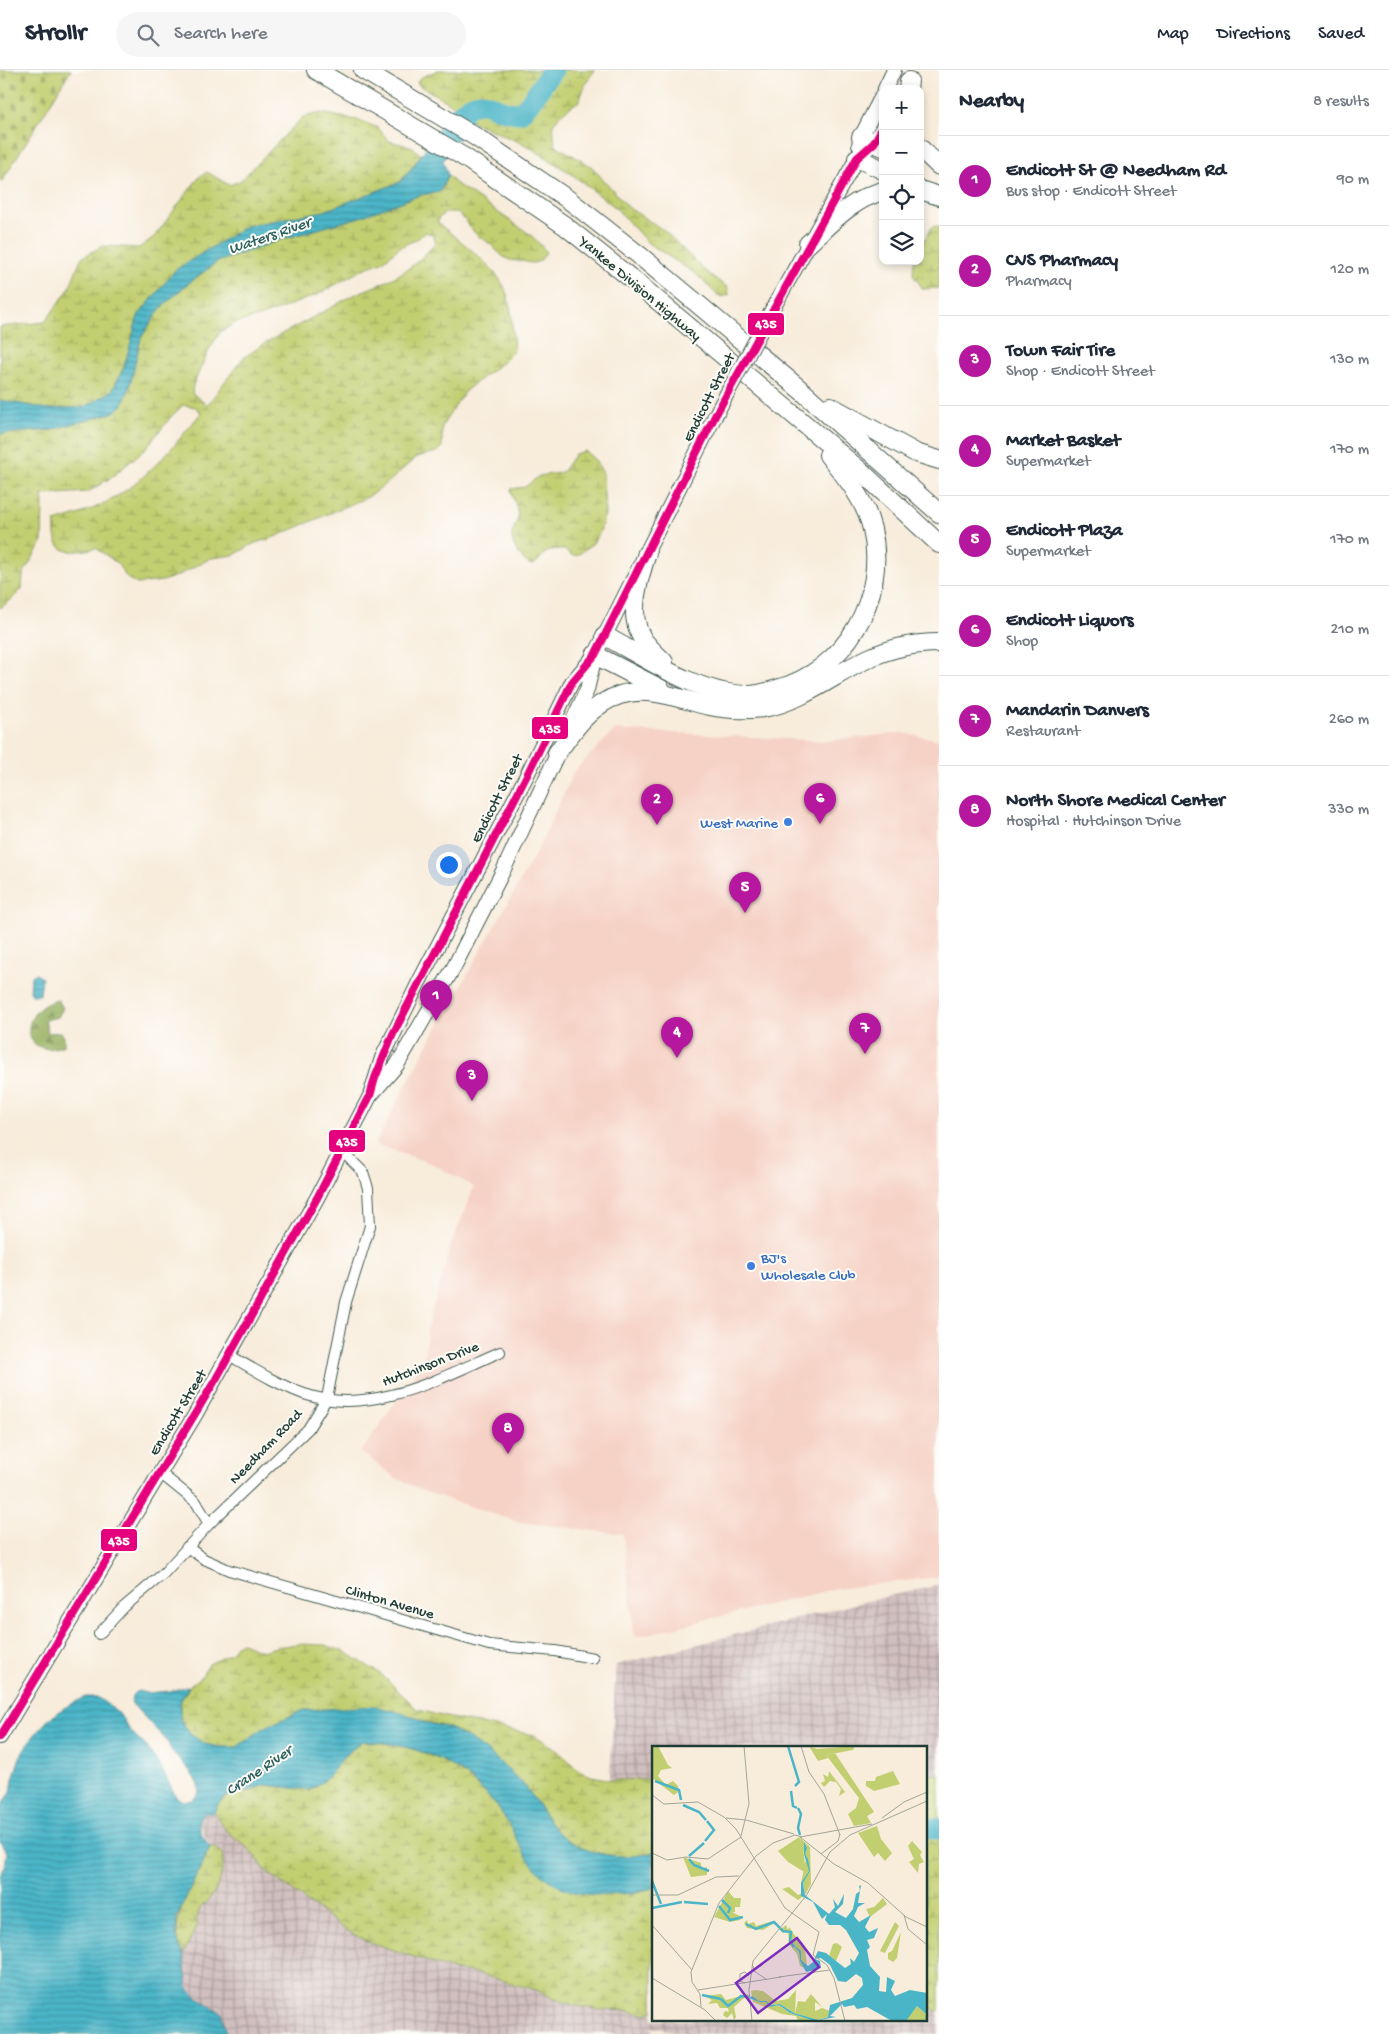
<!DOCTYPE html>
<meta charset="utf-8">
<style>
body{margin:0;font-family:"Gochi Hand",sans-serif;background:#f6f6f7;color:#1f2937}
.controls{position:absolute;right:15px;top:15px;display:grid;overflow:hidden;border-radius:10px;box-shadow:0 2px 8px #0003}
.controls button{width:45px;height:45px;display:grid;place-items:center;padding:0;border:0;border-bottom:1px solid #e0e1e3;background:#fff;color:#1f2937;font:25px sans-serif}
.you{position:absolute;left:448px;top:794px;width:18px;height:18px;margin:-12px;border:4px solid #fff;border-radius:50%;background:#1a73e8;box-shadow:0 0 0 8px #1a73e833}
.badge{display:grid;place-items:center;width:32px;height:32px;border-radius:50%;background:#b5179e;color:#fff;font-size:16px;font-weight:700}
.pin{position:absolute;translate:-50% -41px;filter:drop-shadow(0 1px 2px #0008)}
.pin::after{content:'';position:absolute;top:26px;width:18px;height:15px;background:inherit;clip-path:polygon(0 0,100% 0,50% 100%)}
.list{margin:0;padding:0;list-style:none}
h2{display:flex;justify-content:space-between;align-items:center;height:65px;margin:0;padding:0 20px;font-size:21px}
h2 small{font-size:16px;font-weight:400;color:#747a83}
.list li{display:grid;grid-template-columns:32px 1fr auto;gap:15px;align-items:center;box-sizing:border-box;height:90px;padding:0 20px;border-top:1px solid #e0e1e3}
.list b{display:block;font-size:19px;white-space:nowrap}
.list p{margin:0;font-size:16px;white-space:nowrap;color:#747a83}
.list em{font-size:16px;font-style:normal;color:#747a83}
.icon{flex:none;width:28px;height:28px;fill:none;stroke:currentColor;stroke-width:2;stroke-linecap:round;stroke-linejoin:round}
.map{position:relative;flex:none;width:939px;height:1964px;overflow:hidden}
header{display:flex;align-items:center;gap:30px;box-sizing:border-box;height:70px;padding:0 25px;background:#fff;border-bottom:1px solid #e0e1e3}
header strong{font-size:24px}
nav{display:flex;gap:28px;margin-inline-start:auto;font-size:18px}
.search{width:350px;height:45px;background:#f6f6f7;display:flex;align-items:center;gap:12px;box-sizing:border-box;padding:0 18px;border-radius:28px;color:#747a83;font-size:19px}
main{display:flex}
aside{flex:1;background:#fff}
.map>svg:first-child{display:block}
.built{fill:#f6d1c5}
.industrial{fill:url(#industrial-grid)}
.forest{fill:url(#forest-firs);stroke:#5c784c}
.wetland{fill:url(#wetland-marsh);stroke:#708652;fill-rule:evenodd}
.cemetery{fill:url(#cemetery-stones);stroke:#708652}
.water{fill:url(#water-rules);stroke:#35797e}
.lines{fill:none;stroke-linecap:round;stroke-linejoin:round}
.river{stroke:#4bb5c8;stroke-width:21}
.minor-casing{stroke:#40574d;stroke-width:12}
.secondary-casing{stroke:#40574d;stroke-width:16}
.motorway-casing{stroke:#40574d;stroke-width:20}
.minor{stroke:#fff;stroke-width:10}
.secondary{stroke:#fff;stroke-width:14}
.motorway{stroke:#fff;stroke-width:18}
.secondary-bridge-casing{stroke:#40574d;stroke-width:16;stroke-linecap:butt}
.secondary-bridge{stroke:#fff;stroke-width:14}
.bus-1-casing{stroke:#fdfcf7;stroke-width:11}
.bus-1{stroke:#e5007d;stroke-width:8}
.shop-dot{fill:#3f7fe0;stroke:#fdfcf7;stroke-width:2}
.labels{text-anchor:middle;stroke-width:4;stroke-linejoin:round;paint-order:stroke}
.street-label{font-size:15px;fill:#1f3d34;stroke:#fdfcf7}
.shop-label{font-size:15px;fill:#366cbe;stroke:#fdfcf7;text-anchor:end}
.water-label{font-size:16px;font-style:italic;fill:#2c6160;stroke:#fdfcf7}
.inset-river{fill:none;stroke:#4bb5c8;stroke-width:2.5}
.inset-road{fill:none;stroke:#a1a698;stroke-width:1}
.view{fill:#7b2cbf;fill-opacity:0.15;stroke:#7b2cbf;stroke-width:2.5}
.inset-edge{fill:none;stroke:#1f3d34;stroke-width:2.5}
.line-badge{stroke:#fdfcf7;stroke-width:2}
.badge-label{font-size:14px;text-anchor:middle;font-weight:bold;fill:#fff}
</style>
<header>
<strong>Strollr</strong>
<div class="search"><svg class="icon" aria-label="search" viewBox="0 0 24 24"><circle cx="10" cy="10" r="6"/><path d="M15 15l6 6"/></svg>Search here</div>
<nav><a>Map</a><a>Directions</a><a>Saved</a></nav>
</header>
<main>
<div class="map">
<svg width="939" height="1964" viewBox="0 0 939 1964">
<defs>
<pattern id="industrial-grid" width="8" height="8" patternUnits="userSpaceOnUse" patternTransform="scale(1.25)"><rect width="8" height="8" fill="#d1bfbf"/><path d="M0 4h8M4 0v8" fill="none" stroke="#a99c9c"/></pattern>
<pattern id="forest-firs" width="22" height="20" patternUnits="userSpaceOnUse" patternTransform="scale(1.25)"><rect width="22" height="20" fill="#99b263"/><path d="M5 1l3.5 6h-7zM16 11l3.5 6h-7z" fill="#7c9252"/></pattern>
<pattern id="wetland-marsh" width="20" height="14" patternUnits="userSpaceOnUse" patternTransform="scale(1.25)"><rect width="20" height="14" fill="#c2cf71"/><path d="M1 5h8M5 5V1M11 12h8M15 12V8" fill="none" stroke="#9da95e"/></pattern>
<pattern id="cemetery-stones" width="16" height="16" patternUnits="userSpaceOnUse" patternTransform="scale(1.25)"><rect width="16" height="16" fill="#c2cf71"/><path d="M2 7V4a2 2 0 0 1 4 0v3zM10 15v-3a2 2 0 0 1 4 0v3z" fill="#9da95e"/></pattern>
<pattern id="water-rules" width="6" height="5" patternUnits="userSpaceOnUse" patternTransform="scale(1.25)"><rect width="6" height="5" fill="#4bb5c8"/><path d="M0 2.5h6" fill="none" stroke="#3e94a3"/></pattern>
</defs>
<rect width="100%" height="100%" fill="#fdfcf7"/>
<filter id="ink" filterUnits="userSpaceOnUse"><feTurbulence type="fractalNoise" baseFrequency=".02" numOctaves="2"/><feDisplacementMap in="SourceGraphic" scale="10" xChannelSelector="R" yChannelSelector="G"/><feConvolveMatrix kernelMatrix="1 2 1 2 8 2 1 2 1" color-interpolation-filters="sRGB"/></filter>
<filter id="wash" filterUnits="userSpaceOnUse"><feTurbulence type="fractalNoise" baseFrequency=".0096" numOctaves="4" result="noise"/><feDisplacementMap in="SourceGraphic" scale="20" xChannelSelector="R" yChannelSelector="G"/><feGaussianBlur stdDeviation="1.12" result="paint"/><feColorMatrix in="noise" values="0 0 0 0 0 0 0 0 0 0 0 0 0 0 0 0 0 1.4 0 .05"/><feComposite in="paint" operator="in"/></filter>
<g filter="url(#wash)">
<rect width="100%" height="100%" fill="#f8ecdb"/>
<polygon class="built" points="615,660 824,671 903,663 939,670 939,1507 834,1519 635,1567 623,1464 518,1452 426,1422 394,1407 361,1382 424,1290 427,1260 451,1175 474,1117 433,1094 375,1074 428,974 537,781 574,701"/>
<g class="industrial">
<polygon points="939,1515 939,1704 925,1705 925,1678 653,1678 653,1754 607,1759 616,1595 867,1531"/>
<polygon points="209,1742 213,1743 226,1760 249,1779 267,1802 346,1860 364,1870 456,1901 474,1903 513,1913 525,1918 537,1920 565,1933 601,1940 614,1941 653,1917 653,1950 925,1950 925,1903 939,1911 939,1964 689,1964 651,1957 655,1964 227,1964 222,1943 199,1929 188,1918 183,1884 179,1876 177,1847 210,1777 198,1752 202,1745"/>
</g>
<path class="forest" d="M58 930 63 938 58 947 45 950 48 963 61 962 64 967V975C22 993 15 939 58 930Z"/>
<g class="wetland">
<polygon points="438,0 595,0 587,11 579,31 562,43 553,54 555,75 591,96 629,138 665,161 705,201 728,218 729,225 722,227 716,224 696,204 648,173 615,137 570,103 528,76 473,52 453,35 420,16 417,12 420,8"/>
<polygon points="321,43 357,50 378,58 389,71 413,77 421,85 400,112 377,121 324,141 246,156 138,246 124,297 112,321 85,337 48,339 0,330 0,257 45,252 69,219 81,188 103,176 139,178 154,167 199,107 207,102 229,115 240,111 303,47"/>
<path d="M448 105 455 113 531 165 546 181C543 191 536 195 526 192 519 190 510 192 504 187 499 184 495 178 490 174 486 170 481 168 477 165 469 158 464 143 452 142 446 141 443 145 438 148V153C458 170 495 195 505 219 513 237 512 261 514 281L504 291 465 321 442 356V378L437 382 416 387 391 410 368 427 270 469 255 473 234 485 211 488 177 506 162 511 137 514 127 508 117 493 96 478C70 484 52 486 55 452 77 446 100 437 119 425 152 404 177 372 201 343L196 337 183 335 171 347 145 379 112 407 88 422 42 425 43 431 42 472 23 504 22 519 11 530 0 538V364L51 360 112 343 122 336 129 319 141 268 160 239 185 216 217 192 283 169 360 147 420 125 440 122ZM426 162 433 165 436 173C423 187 410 199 393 208 374 218 353 223 336 235L267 272 243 288 207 335 192 323 193 315 210 278 221 261 236 253 262 246 319 224 365 198 382 192 400 177 417 169Z"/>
<polygon points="935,156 939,157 939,218 923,219 913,205 914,191 920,191 920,178 931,158"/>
<path d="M585 381 595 390 603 403 605 444 600 462 593 473 578 485 573 486 565 480 554 479 545 483 534 495 529 494C520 488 511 476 512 464 513 458 518 453 518 446 518 436 512 429 511 419L525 417 539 406 559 403 563 401 575 384Z"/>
<path d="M242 1573 262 1581 276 1577 297 1574 325 1575 345 1582 381 1604 417 1639 437 1645 534 1665 552 1676 579 1700 591 1706 612 1710 653 1709V1782C625 1792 576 1784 556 1760 543 1745 534 1725 520 1711 510 1702 498 1690 488 1682 482 1677 475 1675 470 1668 463 1666 458 1662 452 1659 440 1653 427 1655 416 1647L265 1657 237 1677H219L205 1674 190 1664 180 1649V1632L190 1616 201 1607 209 1594 231 1583 236 1575Z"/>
<path d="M362 1671C425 1675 467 1696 505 1747 514 1760 521 1776 529 1790L629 1824 653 1818V1941L646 1944 628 1941 601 1940 577 1936 554 1929 537 1920 474 1903 456 1901 364 1870 346 1860 267 1802 249 1779 226 1760 214 1743 218 1734 231 1723 248 1721 265 1715 310 1720 325 1710 344 1687Z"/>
<polygon points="939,1704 939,1942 935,1941 925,1927 925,1705"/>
<path d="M210 1777H215L222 1783 223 1795 220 1811 213 1825 200 1838 196 1851 197 1857 183 1884C164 1851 197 1808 210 1777Z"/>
</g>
<polygon class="cemetery" points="0,0 71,0 2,111 0,110"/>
<g class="water">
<polygon points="454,36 473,52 452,76 443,91 448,105 440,122 420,125 360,147 283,169 217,192 185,216 160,239 141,268 129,319 122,336 112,343 51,360 0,364 0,330 48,339 85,337 112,321 124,297 138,246 175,200 246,156 324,141 400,112 413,97"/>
<polygon points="36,903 42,908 40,925 32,925 30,921 31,906"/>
<path d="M189 1616 180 1632V1649L190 1664 205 1674 219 1677H237L265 1657 304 1640 375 1636 416 1647 423 1652 450 1658 464 1667 470 1668C475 1675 482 1677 488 1682 498 1690 510 1702 520 1711 534 1725 543 1745 556 1760 576 1784 625 1792 653 1782V1818C608 1829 558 1832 529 1790 520 1777 514 1763 506 1750 500 1739 489 1727 480 1718 448 1686 406 1673 362 1671L344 1687 325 1710 309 1720 265 1715 248 1721 231 1723 218 1734 214 1743H205C191 1752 203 1767 210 1777L177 1847 176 1862 179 1876 183 1884 188 1918 199 1929 222 1943 227 1964H0V1805L5 1796 7 1782 0 1772V1738L11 1722 13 1709 20 1687 31 1669 47 1651 64 1638 85 1627H97L118 1642 131 1662 147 1677 163 1701 176 1727 183 1731 193 1730 199 1722 198 1715 190 1701 171 1680 167 1671 132 1634C130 1628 132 1623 138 1621L146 1623 170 1621Z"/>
</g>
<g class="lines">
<g class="river">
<path d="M447 65C455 51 467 28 487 34 502 40 503 42 520 43 534 31 541 14 553 0"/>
<polyline points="925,1758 939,1759"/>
</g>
</g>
</g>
<g filter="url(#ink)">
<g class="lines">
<g class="minor-casing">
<g id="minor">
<path d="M229 1285C253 1299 277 1314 304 1324 371 1347 440 1308 500 1282"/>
<polyline points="160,1403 196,1432 209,1454"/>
<polyline points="187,1477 204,1489 229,1500 489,1575 555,1581 593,1588"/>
<polyline points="99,1564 124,1537 163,1504 209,1454 308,1359 327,1328 346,1232 370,1156 368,1118 363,1102 342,1081"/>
</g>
</g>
<g class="secondary-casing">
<g id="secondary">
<polyline points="885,19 894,0"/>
<polyline points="859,75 861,67 883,24"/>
<polyline points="773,238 857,88 874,73 883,57"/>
<polyline points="371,1025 397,995 454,897 504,799 587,620 595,585"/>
<polyline points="0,1667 195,1345 317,1128 370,1026 382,988 419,912 527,705 572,612 595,585 715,346"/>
</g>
</g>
<g class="motorway-casing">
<g id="motorway">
<polyline points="316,0 464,87 564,155 638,214 864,404 939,474"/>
<polyline points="363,0 476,67 569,130 639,185 802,321 939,443"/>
<polyline points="908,19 909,11"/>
<polyline points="861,67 883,77"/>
<polyline points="920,78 939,96"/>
<polyline points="857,88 883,100"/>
<polyline points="920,120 939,126"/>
<path d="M808 174C831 153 852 129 883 121"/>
<polyline points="830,336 916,383 939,390"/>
<path d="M647 483C639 509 627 543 642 568 648 577 656 584 664 592"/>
<path d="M605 566C648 589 697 624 747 625 757 625 768 622 777 619 845 601 888 528 872 459 865 430 847 408 828 385"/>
<polyline points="595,585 661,619"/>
<path d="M557 683C574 659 591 634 620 625 650 615 681 630 710 636 728 640 745 640 763 638 803 631 833 605 869 588 891 578 915 573 939 573"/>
</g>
</g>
<use href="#minor" class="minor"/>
<use href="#secondary" class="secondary"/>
<use href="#motorway" class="motorway"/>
<g class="secondary-bridge-casing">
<polyline id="secondary-bridge" points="715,346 773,238"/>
</g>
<use href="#secondary-bridge" class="secondary-bridge"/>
<g class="bus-1-casing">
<polyline id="bus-1" points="0,1667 216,1309 317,1128 370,1026 375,1008 393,964 527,705 572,612 595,585 715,346 857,88 874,73 883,57"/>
</g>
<use href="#bus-1" class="bus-1"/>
</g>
</g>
<g class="shop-dot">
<circle cx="788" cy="752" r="5"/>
<circle cx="751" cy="1196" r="5"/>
</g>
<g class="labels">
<g class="street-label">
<text transform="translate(641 218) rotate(40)" y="5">Yankee Division Highway</text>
<text transform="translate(708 327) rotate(-63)" y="5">Endicott Street</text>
<text transform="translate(496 728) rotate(-63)" y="5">Endicott Street</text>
<text transform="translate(430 1293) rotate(-21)" y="5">Hutchinson Drive</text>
<text transform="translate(177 1342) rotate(-59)" y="5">Endicott Street</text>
<text transform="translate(265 1376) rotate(-46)" y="5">Needham Road</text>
<text transform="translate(390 1531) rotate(16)" y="5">Clinton Avenue</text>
</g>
<g class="shop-label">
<text x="778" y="757">West Marine</text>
<text x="761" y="1192" text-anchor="start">BJ's<tspan x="761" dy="17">Wholesale Club</tspan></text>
</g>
<g class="water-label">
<text transform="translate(269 164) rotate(-19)" y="6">Waters River</text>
<text transform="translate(258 1699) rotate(-34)" y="6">Crane River</text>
</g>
</g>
<g transform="translate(652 1676)">
<rect width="275" height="275" fill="#f8ecdb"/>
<path d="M157 0 165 3 203 0 201 4 174 9 176 12 166 15ZM265 260 275 269V275H252Z" fill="#c2cf71"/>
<path d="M147 91 158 101 159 138 153 149 151 137 156 128 149 137 151 146 150 151 146 154 130 143 137 141 146 149 151 147 149 137 154 113ZM260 95 270 106 268 109 272 116 267 118 266 127 257 116 262 113 256 100ZM95 174 96 178 102 176 104 180 121 175 129 183 134 179 136 184 137 181 153 204 155 219 149 216V207L141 199 147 206 148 215 153 222 148 220 145 208 137 198 136 185 131 187 122 177 111 184 95 182 92 177ZM103 244 111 245 124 255 136 253 144 244 143 267 146 255 153 256 159 248 170 261 163 256V265L170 262 178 265 176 271 164 274 142 267 128 258 119 259 115 256 118 260 127 259 138 267 162 275H146L144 270 130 268 101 256 99 245ZM69 248 74 254 96 248 97 253 92 252 82 261 84 271 82 274 80 267 75 272 71 269 73 265 77 266 76 262H68L65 257 56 258 60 254 52 250Z" fill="#c2cf71"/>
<path d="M76 145 82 152H89L88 161H83V166H80L90 171 88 174 78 176 62 171Z" fill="#c2cf71"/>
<path d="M6 0 16 19 20 22 9 24 6 30 14 39 21 35 26 40V46L22 49 0 32V1ZM183 7 222 66 215 70 219 77 202 80 196 68 204 62 207 52 174 9ZM177 25 193 46 187 50 189 43 184 36 178 35 172 41 169 37 173 35 171 28 176 31ZM241 25 248 38 222 45 214 40V35H223L224 31ZM225 80 229 93 240 107 233 115 226 107 222 111 206 87ZM147 91 151 101 154 127 136 116 126 105ZM31 111 49 117V123L55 121V129L39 131ZM231 152 235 158 218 171 214 163 222 161ZM243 176 247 180 233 207 228 205ZM249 186 245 212 241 216 236 213V207L240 205ZM185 197 190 201 184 215 177 210 181 198Z" fill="#c2cf71"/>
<path d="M152 96 155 102 153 108 156 113 158 125 151 137 153 149 177 168 183 161 181 153 186 160 192 148 191 158 183 166 194 172 201 163 204 148 208 145 207 140 209 139 206 157H213L206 161 202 170 207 176 219 169 213 181 217 186 226 182 222 192 215 194 218 201 215 204 218 220 228 231 227 245 234 246 235 231 243 235 239 244 243 250 258 244 275 247V269L273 275 274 268 265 260 254 275H240L215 261 205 263 202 259 192 261 190 258 178 270 184 271 162 275 138 267 127 259 118 261 114 256H108L97 252 100 250 107 255H114L119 259 128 258 142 267 166 274 176 271 178 259 200 252 211 239 210 232 204 228 194 236 186 235 178 219 169 212 163 213 168 215 169 222 154 226 148 215 147 206 140 198 149 205V214L156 220 161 216 166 205 174 207 193 222 199 218 198 212 202 216 207 207 194 184 188 179H177L173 174 175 168 170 173 161 156 149 150V137L157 125 152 108Z" fill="#4bb5c8"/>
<path class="inset-river" d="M136 0 147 36 143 40M3 35 27 44 29 54M139 45 141 60 145 62M31 59 47 66 54 74M146 62 149 68 146 82 148 89M53 95 62 84 55 75M37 110 52 97M37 113 42 119 57 125M0 135 9 158M70 154 78 162 76 167M32 156 56 158M67 160 78 174 91 171M0 162 30 156M94 178 104 183 122 176 131 185 139 186 138 195 142 201M50 249 69 253M69 253 76 260 89 250 97 251"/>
<path class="inset-road" d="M149 0 157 26 172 48 188 89M0 49 12 58 46 56 72 71 84 83 133 162 167 186 161 209 175 219 182 232 193 275M74 72 94 74 142 88M230 72 252 56 275 46M89 90 97 58 92 0M148 91 182 118 216 137 254 171 275 181M148 91 220 78M0 107 15 114 34 111 56 113 89 91M169 108 186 95 188 88M0 149H26L64 131 87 130M252 169 256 183 275 199M0 179 40 224M101 220 102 225 114 233M127 231 178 224M0 232 53 264 64 275M93 237 88 235V228L93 226 97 230M46 244 129 231M49 261 48 248 40 236 39 226 67 157 104 110 121 97 143 89 150 91M100 275 97 244 101 215 154 150 178 106 198 89 275 55"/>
<path class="view" d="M145 192 167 221 106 267 84 237Z"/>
<rect width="275" height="275" class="inset-edge"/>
</g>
<g class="line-badge">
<rect x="747" y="242" width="38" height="24" rx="5" fill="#e5007d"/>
<rect x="531" y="646" width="38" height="24" rx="5" fill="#e5007d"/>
<rect x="328" y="1059" width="38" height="24" rx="5" fill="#e5007d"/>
<rect x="100" y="1458" width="38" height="24" rx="5" fill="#e5007d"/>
</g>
<g class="badge-label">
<text x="766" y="258">435</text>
<text x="550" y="663">435</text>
<text x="347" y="1076">435</text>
<text x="119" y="1475">435</text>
</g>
</svg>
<div class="controls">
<button>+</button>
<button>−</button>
<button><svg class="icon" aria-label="locate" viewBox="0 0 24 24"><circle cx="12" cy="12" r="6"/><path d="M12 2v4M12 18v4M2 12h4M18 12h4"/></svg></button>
<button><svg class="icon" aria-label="layers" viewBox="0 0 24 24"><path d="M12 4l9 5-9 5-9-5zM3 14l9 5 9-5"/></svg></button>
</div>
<div class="you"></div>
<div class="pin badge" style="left:436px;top:951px">1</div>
<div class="pin badge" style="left:657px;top:755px">2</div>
<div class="pin badge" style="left:472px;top:1031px">3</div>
<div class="pin badge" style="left:677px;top:988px">4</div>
<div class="pin badge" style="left:745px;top:843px">5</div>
<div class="pin badge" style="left:820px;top:754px">6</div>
<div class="pin badge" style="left:865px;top:984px">7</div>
<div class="pin badge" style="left:508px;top:1384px">8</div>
</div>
<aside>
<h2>Nearby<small>8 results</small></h2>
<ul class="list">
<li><span class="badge">1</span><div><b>Endicott St @ Needham Rd</b><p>Bus stop · Endicott Street</p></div><em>90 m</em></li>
<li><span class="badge">2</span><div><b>CVS Pharmacy</b><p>Pharmacy</p></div><em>120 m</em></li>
<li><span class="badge">3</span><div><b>Town Fair Tire</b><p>Shop · Endicott Street</p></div><em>130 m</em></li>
<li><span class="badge">4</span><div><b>Market Basket</b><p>Supermarket</p></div><em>170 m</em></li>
<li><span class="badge">5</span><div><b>Endicott Plaza</b><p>Supermarket</p></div><em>170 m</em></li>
<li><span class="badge">6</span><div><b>Endicott Liquors</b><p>Shop</p></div><em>210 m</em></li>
<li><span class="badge">7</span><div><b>Mandarin Danvers</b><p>Restaurant</p></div><em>260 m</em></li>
<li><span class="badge">8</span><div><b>North Shore Medical Center</b><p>Hospital · Hutchinson Drive</p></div><em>330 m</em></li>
</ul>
</aside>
</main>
